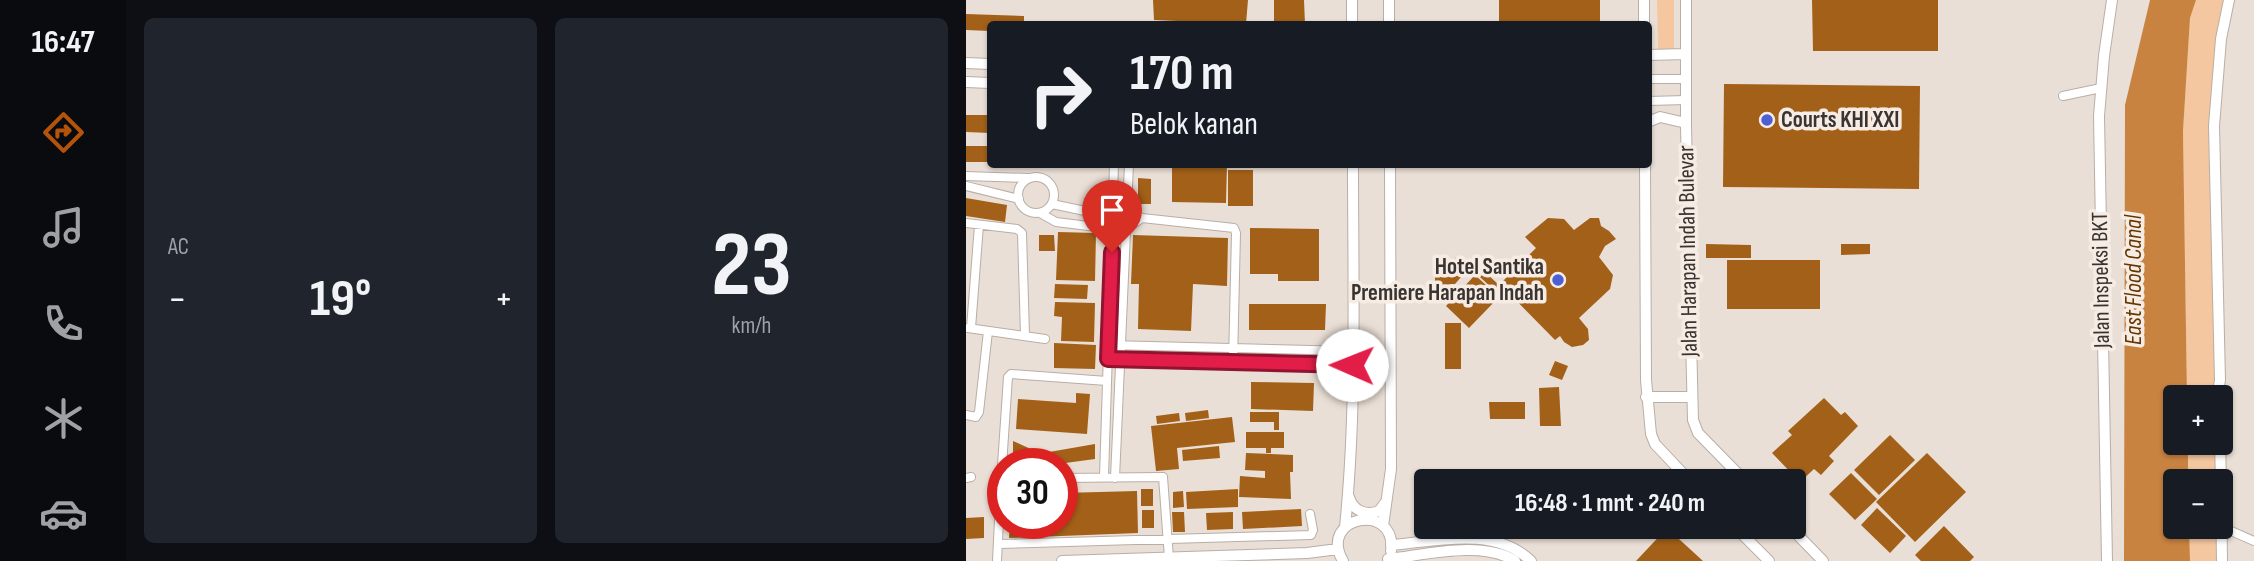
<!DOCTYPE html>
<html lang="id">
<meta charset="utf-8">
<style>
:root{--surface:#171b24;--page:#20242c;--text:#f1f3f6;--muted:#9ea1a6;--accent:#b45309}
body{margin:0;font-family:"Sofia Sans Condensed",sans-serif;background:var(--page);color:var(--text);height:100vh;display:flex;flex-direction:column;font-size:26px;white-space:nowrap}
*{box-sizing:border-box;margin:0}
p{font-size:23px;color:var(--muted)}
.icon{flex:none;width:38px;height:38px;fill:none;stroke:currentColor;stroke-width:2;stroke-linecap:round;stroke-linejoin:round}
.map{position:relative;flex:1;overflow:hidden}
.panel{display:flex;flex-direction:column;gap:18px;padding:18px;background:#0d0f14;width:840px}
.panel>*{flex:none}
.top-card{position:absolute;left:21px;top:21px;width:665px;height:147px;border-radius:7px;box-shadow:0 2px 5px #0004;background:#171b24;color:var(--text);overflow:hidden}
.buttons{position:absolute;left:1197px;top:385px;display:grid;gap:14px}
.buttons a{display:grid;place-items:center;width:70px;height:70px;border-radius:7px;background:var(--surface);box-shadow:0 2px 5px #0004;font-size:35px}
.speed{position:absolute;left:21px;top:448px;display:flex;gap:14px;font-size:35px;font-weight:700;text-align:center}
.speed>*{display:grid;place-content:center;width:91px;height:91px;border-radius:50%;background:var(--surface);box-shadow:0 2px 5px #0004;line-height:1}
.speed .limit{border:10px solid #d22;background:#fff;color:#111}
.pin{position:absolute;display:grid;place-items:center;width:60px;height:60px;color:#fff;margin:-72px -30px;border-radius:50% 50% 50% 0;rotate:-45deg;box-shadow:0 0 7px #0007}
.pin .icon{rotate:45deg}
.me{position:absolute;width:77px;margin:-38px;rotate:271deg;stroke-linejoin:round;filter:drop-shadow(0 0 5px #0008)}
.turn{display:flex;align-items:center;gap:24px;height:147px;padding:0 28px;font-size:32px}
.turn .icon{width:91px;height:91px;stroke-width:2.5}
.turn b{display:block;font-size:49px;line-height:60px}
.big{font-size:52px;font-weight:700;line-height:1.1}
.panel .widget{flex:1;display:flex;flex-direction:column;justify-content:center;gap:10px;min-width:0;padding:0 24px;border-radius:10px;background:var(--page)}
.panel .dial{align-items:center;gap:0}
.dial b{font-size:91px;line-height:1}
.heat{display:flex;justify-content:space-between;align-items:center;font-size:38px;direction:ltr}
.panel .tiles{flex:1;display:grid;gap:18px;grid-template-columns:repeat(2,1fr)}
.trip{position:absolute;left:448px;top:469px;width:392px;height:70px;border-radius:7px;background:var(--surface);box-shadow:0 2px 5px #0004;font-weight:700;line-height:70px;text-align:center}
main{display:flex;flex:1;min-height:0}
.menu{display:flex;flex-direction:column;width:126px;justify-content:space-around;align-items:center;background:#090b0e;color:var(--muted)}
.menu .icon{width:49px;height:49px}
.menu .current{color:var(--accent)}
.menu b{font-size:32px;color:var(--text)}
.map>svg:first-child{display:block}
.green{fill:#f4c7a0}
.water{fill:#c88341}
.building{fill:#a36018}
.lines{fill:none;stroke-linecap:round;stroke-linejoin:round}
.minor-casing{stroke:#b8aea5;stroke-width:10}
.tertiary-casing{stroke:#b8aea5;stroke-width:12}
.minor{stroke:#fff;stroke-width:8}
.tertiary{stroke:#fff;stroke-width:10}
.route-casing{stroke:#92132f;stroke-width:18}
.route{stroke:#e11d48;stroke-width:12}
.poi-dot{fill:#4d5fd4;stroke:#f7ece3;stroke-width:2.5}
.labels{text-anchor:middle;dominant-baseline:central;stroke-width:7;stroke-linejoin:round;paint-order:stroke}
.poi-label{font-size:23px;font-weight:bold;fill:#393431;stroke:#f7ece3;text-anchor:start}
.street-label{font-size:23px;fill:#393431;stroke:#f7ece3}
.water-label{font-size:24px;font-style:italic;fill:#633500;stroke:#f7ece3}
</style>
<main>
<nav class="menu">
<b>16:47</b>
<svg class="icon current" aria-label="directions" viewBox="0 0 24 24"><path d="M12 3l9 9-9 9-9-9zM9 14v-3h6M13 9l2 2-2 2"/></svg>
<svg class="icon" aria-label="music" viewBox="0 0 24 24"><path d="M9 18V5l10-2v13"/><circle cx="6" cy="18" r="3"/><circle cx="16" cy="16" r="3"/></svg>
<svg class="icon" aria-label="phone" viewBox="0 0 24 24"><path d="M5 4h4l2 5-3 2q2 4 5 5l2-3 5 2v4C11 20 4 13 5 4z"/></svg>
<svg class="icon" aria-label="climate" viewBox="0 0 24 24"><path d="M12 3v18M4 7l16 10M4 17L20 7"/></svg>
<svg class="icon" aria-label="car" viewBox="0 0 24 24"><path d="M5 17H2v-5l4-1 3-4h7l3 4 3 1v5h-3M9 17h6M6 11h13"/><circle cx="7" cy="17" r="2"/><circle cx="17" cy="17" r="2"/></svg>
</nav>
<section class="panel">
<div class="tiles">
<div class="widget"><p>AC</p>
<div class="heat"><a>−</a><b class="big">19°</b><a>+</a></div>
</div>
<div class="widget dial"><b>23</b><p>km/h</p></div>
</div>
</section>
<div class="map">
<svg width="1288" height="561" viewBox="0 0 1288 561">
<rect width="100%" height="100%" fill="#eadfd6"/>
<!-- green -->
<path class="green" d="M 691,0 L 708,0 L 708,49 L 701,51 L 692,49 Z
M 1230,0 L 1263,0 L 1250,90 L 1251,397 L 1221,397 L 1217,131 L 1224,18 Z
M 1222,443 L 1254,443 L 1255,481 L 1222,481 Z
M 1223,527 L 1255,527 L 1256,561 L 1224,561 Z"/>
<!-- water -->
<path class="water" d="M 1184,0 L 1230,0 L 1224,18 L 1217,131 L 1221,397 L 1209,397 L 1209,443 L 1222,443 L 1222,481 L 1209,481 L 1209,527 L 1223,527 L 1224,561 L 1158,561 L 1159,105 Z"/>
<!-- building -->
<path class="building" d="M 187,0 L 282,0 L 280,24 L 188,20 Z
M 308,0 L 338,0 L 339,24 L 308,24 Z
M 533,0 L 634,0 L 634,24 L 533,24 Z
M 846,0 L 972,0 L 972,51 L 847,51 Z
M 0,14 L 58,16 L 58,24 L 24,24 L 24,31 L 0,30 Z
M 758,84 L 954,86 L 953,189 L 757,187 Z
M 0,115 L 24,115 L 24,133 L 0,132 Z
M 0,146 L 24,146 L 24,162 L 0,162 Z
M 206,164 L 261,164 L 260,203 L 206,202 Z
M 262,170 L 287,170 L 287,206 L 262,206 Z
M 172,178 L 185,179 L 185,204 L 172,204 Z
M 0,198 L 41,205 L 39,222 L 0,216 Z
M 582,218 L 598,219 L 608,230 L 624,218 L 633,218 L 635,226 L 643,231 L 650,239 L 639,246 L 633,257 L 647,275 L 644,289 L 613,318 L 622,329 L 623,340 L 617,345 L 606,347 L 598,342 L 594,336 L 589,340 L 534,284 L 570,248 L 559,237 Z
M 284,228 L 353,229 L 353,281 L 312,281 L 312,274 L 284,274 Z
M 92,232 L 130,233 L 129,281 L 90,280 Z
M 73,235 L 88,235 L 89,251 L 73,251 Z
M 167,235 L 262,238 L 261,286 L 227,284 L 225,331 L 172,329 L 173,284 L 165,284 Z
M 740,244 L 785,245 L 785,258 L 740,258 Z
M 875,244 L 904,244 L 904,254 L 875,255 Z
M 491,257 L 503,268 L 489,284 L 469,285 L 469,269 L 481,269 Z
M 761,260 L 854,260 L 854,309 L 761,309 Z
M 519,272 L 534,286 L 529,291 L 514,277 Z
M 509,275 L 533,297 L 503,328 L 480,306 Z
M 89,284 L 122,285 L 121,299 L 88,298 Z
M 89,302 L 129,303 L 128,342 L 95,341 L 96,317 L 88,316 Z
M 283,304 L 360,304 L 359,330 L 283,330 Z
M 479,323 L 495,323 L 495,369 L 479,369 Z
M 88,343 L 130,345 L 129,369 L 88,368 Z
M 589,361 L 602,366 L 596,380 L 583,375 Z
M 285,382 L 348,383 L 347,411 L 285,409 Z
M 593,387 L 595,426 L 574,426 L 573,388 Z
M 110,393 L 124,394 L 121,434 L 50,429 L 52,399 L 110,403 Z
M 858,398 L 875,415 L 879,412 L 892,426 L 863,456 L 868,461 L 855,475 L 848,469 L 834,482 L 806,453 L 826,435 L 822,431 Z
M 523,402 L 559,402 L 559,419 L 524,419 Z
M 242,410 L 243,418 L 220,421 L 219,413 Z
M 284,412 L 313,412 L 313,430 L 308,430 L 308,422 L 284,422 Z
M 213,413 L 214,421 L 191,424 L 190,416 Z
M 266,417 L 269,442 L 211,448 L 213,469 L 190,471 L 185,426 Z
M 280,432 L 318,432 L 318,448 L 305,448 L 305,453 L 300,453 L 300,448 L 280,448 Z
M 924,435 L 949,460 L 913,495 L 888,470 Z
M 47,441 L 69,451 L 83,452 L 129,444 L 129,459 L 92,464 L 68,464 L 47,456 Z
M 253,446 L 254,458 L 217,461 L 216,450 Z
M 280,453 L 327,455 L 327,472 L 324,472 L 325,499 L 273,497 L 274,476 L 299,478 L 299,471 L 279,470 Z
M 961,453 L 1000,492 L 949,542 L 910,502 Z
M 885,473 L 911,499 L 889,520 L 863,494 Z
M 175,489 L 187,489 L 187,506 L 175,506 Z
M 272,489 L 272,507 L 221,509 L 220,492 Z
M 171,491 L 172,533 L 43,538 L 44,523 L 96,523 L 96,493 Z
M 217,491 L 218,507 L 207,508 L 207,492 Z
M 911,508 L 940,536 L 924,553 L 895,525 Z
M 335,509 L 336,526 L 277,529 L 276,512 Z
M 176,510 L 188,510 L 188,528 L 176,528 Z
M 206,512 L 218,512 L 219,532 L 207,532 Z
M 267,512 L 267,529 L 241,530 L 240,513 Z
M 18,517 L 18,538 L 0,539 L 0,518 Z
M 978,526 L 1008,557 L 1004,561 L 955,561 L 949,555 Z
M 701,528 L 737,561 L 670,561 Z"/>
<g class="lines">
<defs>
<path id="minor" d="M 682,79 L 720,79
M 1097,96 L 1135,88
M 682,101 L 720,100
M 0,176 L 63,178
M52 195a18 18 0 1 1 36 0a18 18 0 1 1-36 0Z
M 0,186 L 53,199
M 86,204 L 119,211 L 161,211 L 176,218 L 268,228 L 270,233 L 267,362
M 74,213 L 90,222 L 147,229 L 160,229 L 176,218
M 0,223 L 51,229 L 56,233 L 59,335
M 2,328 L 79,339
M 5,328 L 13,225
M 142,345 L 386,351
M 142,359 L 386,365
M 0,415 L 10,417 L 13,412 L 22,331
M 138,477 L 148,164
M 0,478 L 5,477
M 96,478 L 197,477 L 203,558
M 149,478 L 163,164
M 35,480 L 42,377 L 45,374 L 141,381
M 1256,527 L 1288,541
M 32,544 L 345,535 L 347,530 L 344,514
M 31,561 L 35,480 L 37,480"/>
<path id="tertiary" d="M 386,0 L 386,24
M 720,0 L 720,127 L 727,420 L 732,433 L 779,481
M 423,24 L 423,0
M 678,24 L 678,0
M 682,55 L 720,54
M 0,63 L 24,64
M 0,82 L 24,83
M 682,122 L 694,117 L 720,123
M 679,164 L 680,380 L 685,434 L 689,444 L 724,481
M 680,397 L 725,397
M 1251,397 L 1254,380 L 1248,126 L 1255,39 L 1263,0
M 1254,443 L 1255,481
M 1255,490 L 1256,561
M 383,497 C 387,511 400,516 413,511 L 419,503
M 417,526 L 425,469 L 424,164
M 379,527 C 391,409 387,283 387,164
M 769,527 L 803,561
M 824,527 L 857,561
M 425,545 C 471,541 529,526 565,561
M 422,559 C 459,555 516,540 549,561
M 96,561 L 341,553 L 372,549
M 377,561 C 351,516 431,501 425,551
M 1141,561 L 1133,116 L 1138,56 L 1146,0"/>
</defs>
<!-- minor casing -->
<use href="#minor" class="minor-casing"/>
<!-- tertiary casing -->
<use href="#tertiary" class="tertiary-casing"/>
<!-- minor -->
<use href="#minor" class="minor"/>
<!-- tertiary -->
<use href="#tertiary" class="tertiary"/>
</g>
<g class="lines">
<defs>
<path id="route" d="M 146,252 L 142,359 L 386,365"/>
</defs>
<!-- route casing -->
<use href="#route" class="route-casing"/>
<!-- route -->
<use href="#route" class="route"/>
</g>
<!-- markers -->
<g class="poi-dot">
<circle cx="801" cy="120" r="7"/>
<circle cx="592" cy="280" r="7"/>
</g>
<g class="labels">
<!-- poi labels -->
<g class="poi-label">
<text x="815" y="120">Courts KHI XXI</text>
<text x="578" y="267" text-anchor="end">Hotel Santika<tspan x="578" dy="26">Premiere Harapan Indah</tspan></text>
</g>
<!-- street labels -->
<g class="street-label">
<text transform="translate(722 251) rotate(-91)">Jalan Harapan Indah Bulevar</text>
<text transform="translate(1135 280) rotate(-91)">Jalan Inspeksi BKT</text>
</g>
<!-- water labels -->
<g class="water-label">
<text transform="translate(1167 280) rotate(-90)">East Flood Canal</text>
</g>
</g>
</svg>
<div class="buttons">
<a>+</a>
<a>−</a>
</div>
<div class="speed"><div class="limit">30</div></div>
<div class="pin" style="left:146px;top:252px;background:#d93025"><svg class="icon" aria-label="arrive" viewBox="0 0 24 24"><path d="M6 21V4h12l-3 4 3 4H6"/></svg></div>
<svg class="me" style="left:386px;top:365px" viewBox="-20 -20 40 40"><circle r="19" fill="#fff"/><path d="M0-13L10 11 0 6-10 11z" fill="#e11d48"/></svg>
<div class="trip">16:48 · 1 mnt · 240 m</div>
<div class="top-card">
<div class="turn"><svg class="icon" aria-label="right" viewBox="0 0 24 24"><path d="M7 20v-9h11M14 6l5 5-5 5"/></svg><div><b>170 m</b>Belok kanan</div></div>
</div>
</div>
</main>
